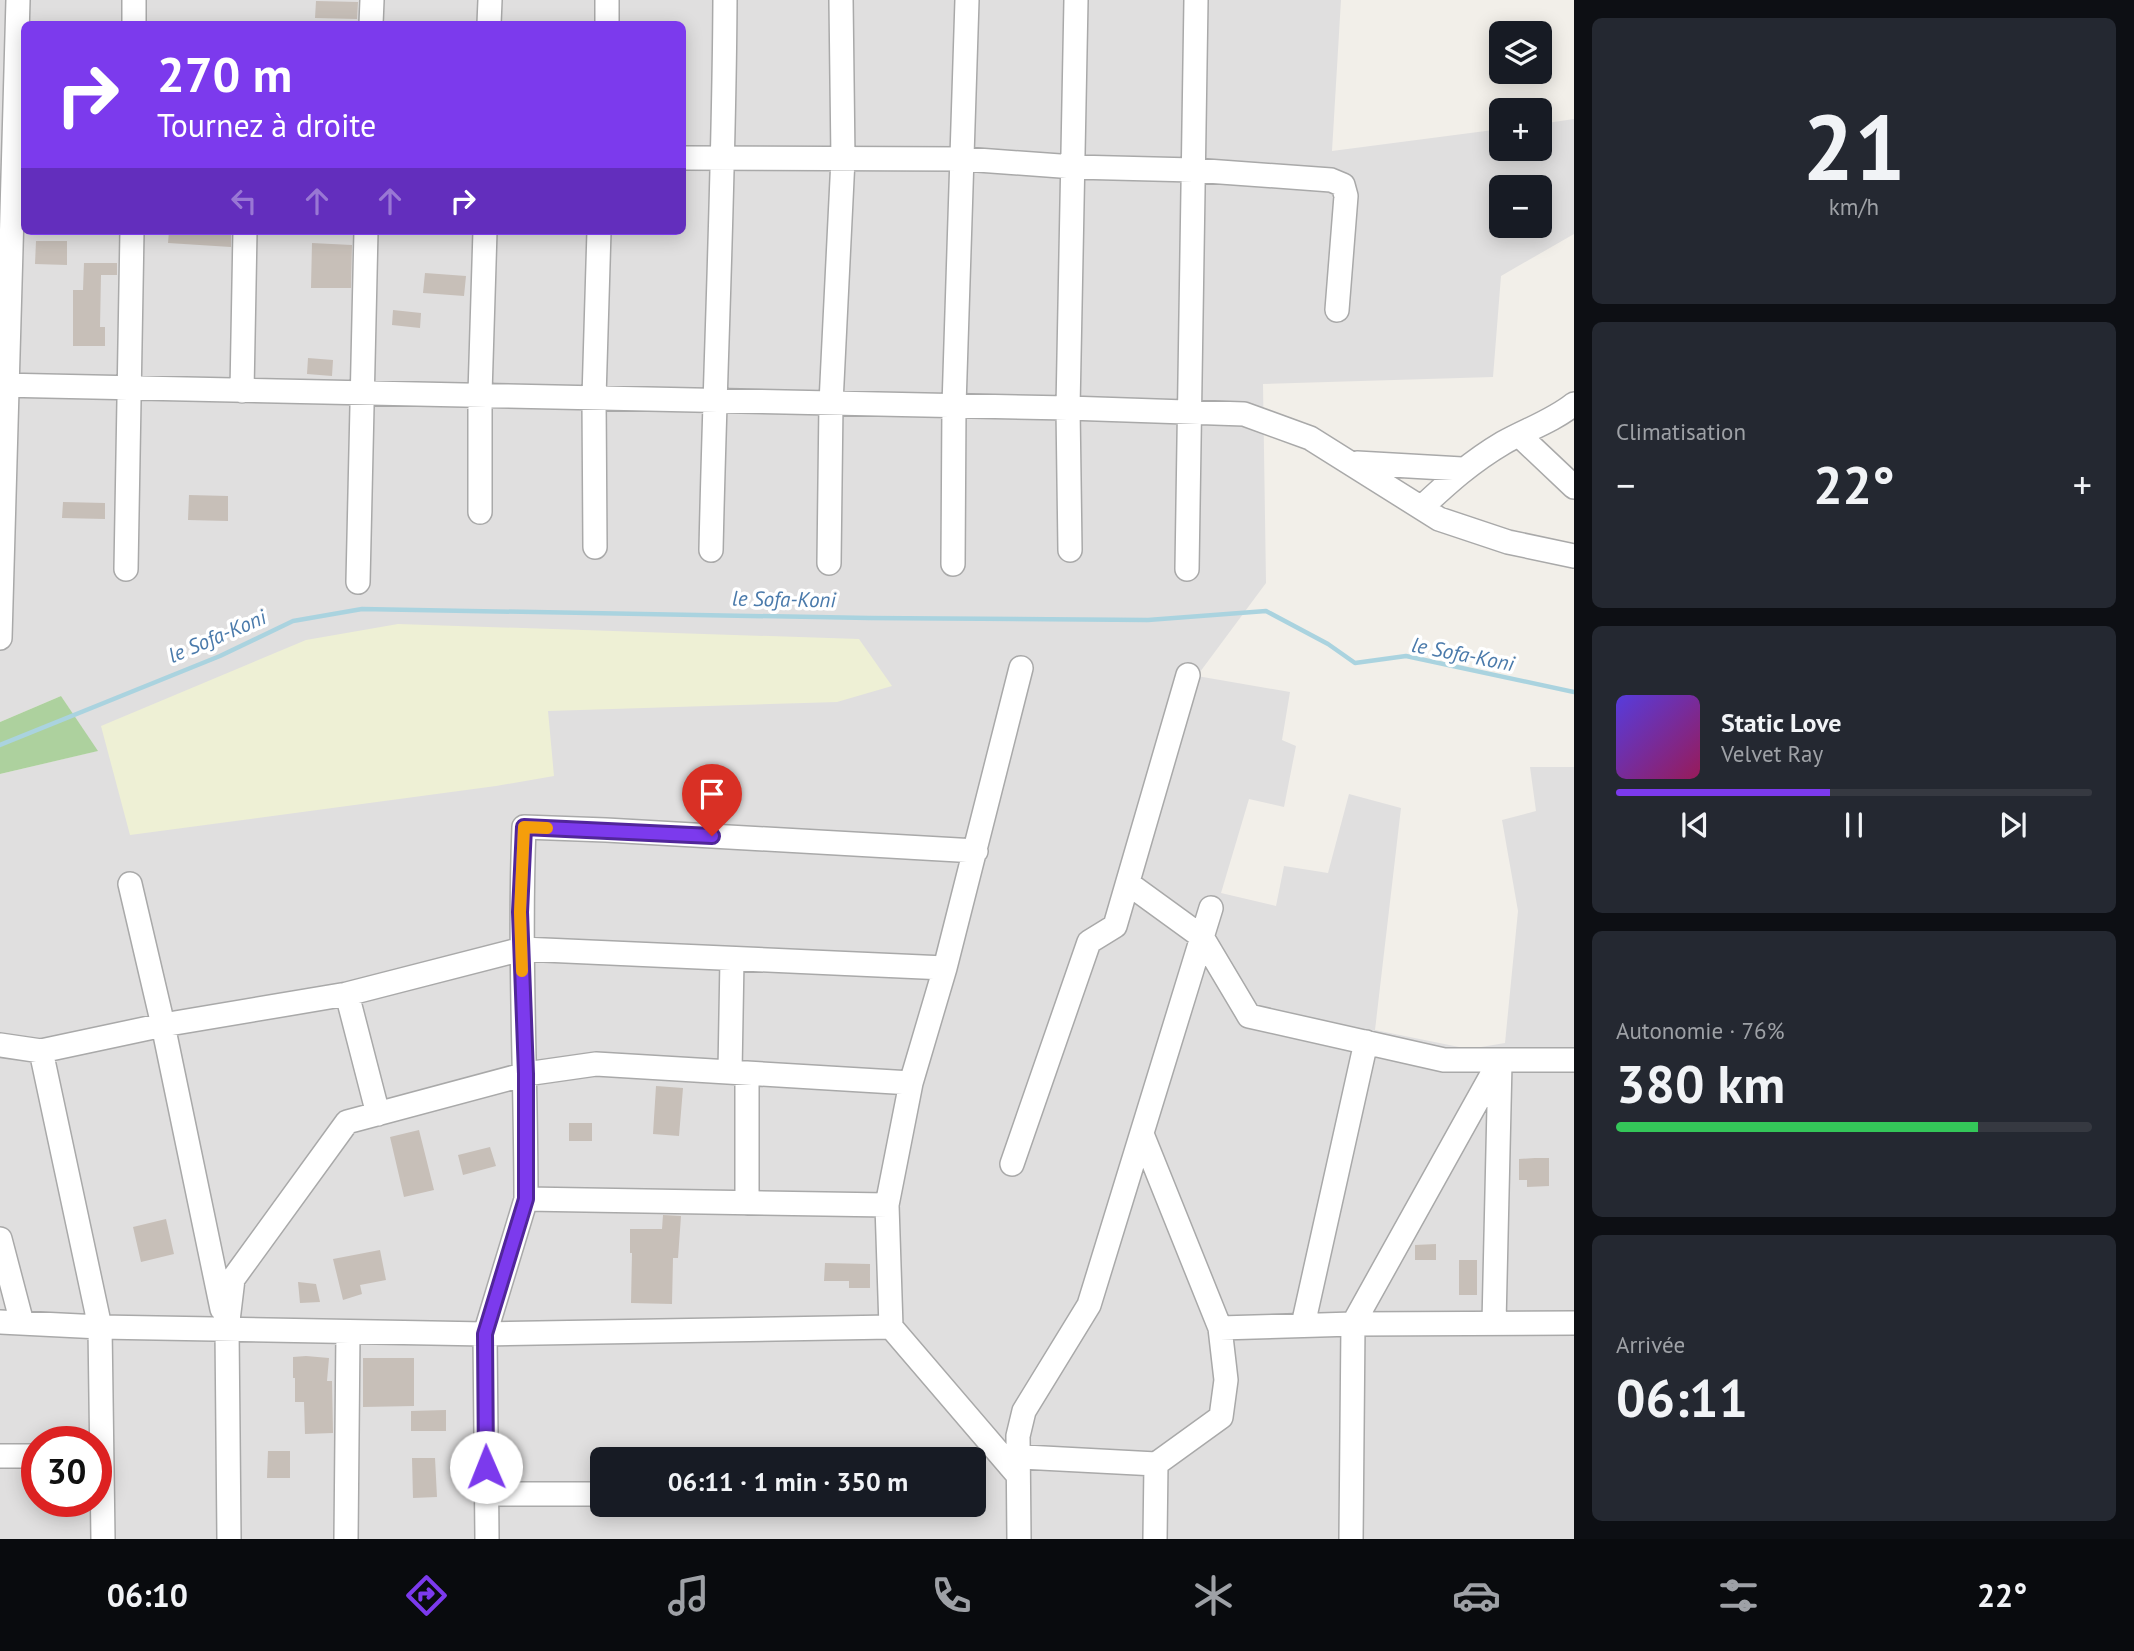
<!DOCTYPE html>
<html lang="fr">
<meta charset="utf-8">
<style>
:root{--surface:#171b24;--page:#242831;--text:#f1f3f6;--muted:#9ea1a6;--line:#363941;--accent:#7c3aed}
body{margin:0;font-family:"PT Sans",sans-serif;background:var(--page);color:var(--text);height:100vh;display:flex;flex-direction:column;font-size:26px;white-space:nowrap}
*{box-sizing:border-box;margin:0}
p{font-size:23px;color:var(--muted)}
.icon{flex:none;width:38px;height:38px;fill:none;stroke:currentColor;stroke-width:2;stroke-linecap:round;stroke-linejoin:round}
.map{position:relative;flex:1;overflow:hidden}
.drawer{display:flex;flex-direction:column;gap:18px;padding:18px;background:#0d0f14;width:560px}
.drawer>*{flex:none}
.hud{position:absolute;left:21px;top:21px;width:665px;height:214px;border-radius:10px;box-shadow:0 4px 18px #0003;background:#7c3aed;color:#fff;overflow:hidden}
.buttons{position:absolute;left:1489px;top:21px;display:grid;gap:14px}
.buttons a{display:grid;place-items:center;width:63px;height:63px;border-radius:10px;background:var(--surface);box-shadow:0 4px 18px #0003;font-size:35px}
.speed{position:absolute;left:21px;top:1426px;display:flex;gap:14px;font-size:35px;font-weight:700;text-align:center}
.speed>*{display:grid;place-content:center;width:91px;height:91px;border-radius:50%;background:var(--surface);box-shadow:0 4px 18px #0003;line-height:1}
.speed .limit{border:10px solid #d22;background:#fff;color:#111}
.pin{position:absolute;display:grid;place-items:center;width:60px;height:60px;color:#fff;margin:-72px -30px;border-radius:50% 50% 50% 0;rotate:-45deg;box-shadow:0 0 7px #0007}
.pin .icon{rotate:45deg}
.me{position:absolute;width:77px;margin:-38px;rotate:359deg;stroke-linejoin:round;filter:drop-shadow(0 0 5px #0008)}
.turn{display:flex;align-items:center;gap:24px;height:147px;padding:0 21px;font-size:32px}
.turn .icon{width:91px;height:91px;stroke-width:2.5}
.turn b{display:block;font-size:49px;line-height:60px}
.lanes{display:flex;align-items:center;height:66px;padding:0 21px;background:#0003;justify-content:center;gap:35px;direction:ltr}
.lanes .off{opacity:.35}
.big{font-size:52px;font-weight:600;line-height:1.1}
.drawer .card{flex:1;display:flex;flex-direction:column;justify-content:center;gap:10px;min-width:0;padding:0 24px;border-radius:10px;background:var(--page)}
.drawer .dial{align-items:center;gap:0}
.dial b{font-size:91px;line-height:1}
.song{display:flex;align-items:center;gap:21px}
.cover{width:84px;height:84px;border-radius:10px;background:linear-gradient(135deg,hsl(250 70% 55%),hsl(330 70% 35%))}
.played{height:7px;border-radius:4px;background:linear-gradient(90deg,var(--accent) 45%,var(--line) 45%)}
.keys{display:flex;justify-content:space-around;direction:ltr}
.heat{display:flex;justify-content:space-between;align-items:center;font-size:38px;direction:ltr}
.charge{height:10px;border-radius:5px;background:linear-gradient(90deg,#34c759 76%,var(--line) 0)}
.trip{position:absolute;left:590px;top:1447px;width:396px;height:70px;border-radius:10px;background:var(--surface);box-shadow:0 4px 18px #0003;font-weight:600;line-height:70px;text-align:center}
.tabs{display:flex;height:112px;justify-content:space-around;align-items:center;background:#090b0e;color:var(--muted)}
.tabs .icon{width:49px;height:49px}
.tabs .selected{color:var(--accent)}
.tabs b{font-size:32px;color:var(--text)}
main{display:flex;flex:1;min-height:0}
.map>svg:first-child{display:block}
.residential{fill:#e0dfdf;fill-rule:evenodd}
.farmland{fill:#eef0d5}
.forest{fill:#add19e}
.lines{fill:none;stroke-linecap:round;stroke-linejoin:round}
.stream{stroke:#aad3df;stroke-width:4.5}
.building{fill:#c7bfb8}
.minor-casing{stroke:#a9a9a9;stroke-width:26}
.minor{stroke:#fff;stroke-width:23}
.route-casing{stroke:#51269a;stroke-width:18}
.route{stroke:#7c3aed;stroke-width:12}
.slow{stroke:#f59e0b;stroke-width:12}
.labels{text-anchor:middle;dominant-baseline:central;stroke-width:7;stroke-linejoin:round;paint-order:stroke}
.water-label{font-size:21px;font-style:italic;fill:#4a7aab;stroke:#fff}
</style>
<main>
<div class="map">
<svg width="1574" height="1539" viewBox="0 0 1574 1539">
<rect width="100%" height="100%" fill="#f2efe9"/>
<!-- residential -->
<path class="residential" d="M 0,0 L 1341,0 L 1332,151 L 1501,129 L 1502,149 L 1540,149 L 1540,124 L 1574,119 L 1574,234 L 1501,276 L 1493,377 L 1263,384 L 1266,583 L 1197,676 L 1290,692 L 1282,740 L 1296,746 L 1284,807 L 1249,799 L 1221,893 L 1276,906 L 1284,866 L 1328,873 L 1349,794 L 1401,808 L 1375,1030 L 1469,1049 L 1505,1043 L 1518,911 L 1502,820 L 1536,811 L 1530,767 L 1574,767 L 1574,1539 L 0,1539 L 0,774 L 97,751 L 61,696 L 0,722 ZM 24,24 L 682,24 L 682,231 L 24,231 ZM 1502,187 L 1540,187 L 1540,226 L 1502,226 ZM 37,1442 L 96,1442 L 96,1502 L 37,1502 ZM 602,1460 L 973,1460 L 973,1505 L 602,1505 Z"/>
<!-- farmland -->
<path class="farmland" d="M 398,624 L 859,639 L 892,686 L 837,702 L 548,711 L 554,776 L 496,786 L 130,835 L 101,726 L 306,640 Z"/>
<!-- forest -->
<path class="forest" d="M 61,696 L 98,751 L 0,774 L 0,722 Z"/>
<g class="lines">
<!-- stream -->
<path class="stream" d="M 0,745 L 220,656 L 293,621 L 362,609 L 869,618 L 1148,620 L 1266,611 L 1328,644 L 1355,663 L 1406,656 L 1574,692"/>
</g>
<!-- building -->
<path class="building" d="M 316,1 L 358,2 L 357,19 L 315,18 Z
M 169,231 L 231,231 L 231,247 L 168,243 Z
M 36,241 L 67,241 L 67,265 L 35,264 Z
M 312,243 L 352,245 L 351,288 L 311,288 Z
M 84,263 L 117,263 L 117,275 L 101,275 L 100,327 L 105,327 L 105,346 L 73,346 L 73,290 L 83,290 Z
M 425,273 L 466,276 L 464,296 L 423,293 Z
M 393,310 L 421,313 L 420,328 L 392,325 Z
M 308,358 L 333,360 L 332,376 L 307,374 Z
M 189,495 L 228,496 L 228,521 L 188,520 Z
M 63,502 L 105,503 L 105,519 L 62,518 Z
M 656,1086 L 683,1088 L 679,1136 L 653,1134 Z
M 569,1123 L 592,1123 L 592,1141 L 569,1141 Z
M 419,1130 L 434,1190 L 404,1197 L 390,1137 Z
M 490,1147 L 496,1166 L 463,1175 L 458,1155 Z
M 1535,1158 L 1549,1158 L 1549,1186 L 1527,1187 L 1527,1180 L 1519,1180 L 1519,1159 Z
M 663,1215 L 681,1216 L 678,1258 L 673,1258 L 672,1304 L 631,1303 L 632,1253 L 630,1253 L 630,1229 L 662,1229 Z
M 166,1219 L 174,1254 L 141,1262 L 133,1227 Z
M 1436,1244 L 1436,1260 L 1415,1260 L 1415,1245 Z
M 380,1250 L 386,1280 L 360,1285 L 362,1294 L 343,1300 L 333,1259 Z
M 1459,1260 L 1477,1260 L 1477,1295 L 1459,1295 Z
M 825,1263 L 870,1264 L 870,1288 L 849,1288 L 849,1281 L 824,1281 Z
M 298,1282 L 316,1284 L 320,1302 L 300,1303 Z
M 306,1356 L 329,1358 L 327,1381 L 332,1381 L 333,1433 L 305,1434 L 304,1402 L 295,1402 L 295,1378 L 293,1378 L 293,1357 Z
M 363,1358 L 414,1358 L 414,1406 L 363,1407 Z
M 446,1410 L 446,1431 L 411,1431 L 411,1411 Z
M 268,1451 L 290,1451 L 290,1478 L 267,1478 Z
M 412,1458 L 435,1458 L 437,1497 L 413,1498 Z"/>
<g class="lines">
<defs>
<path id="minor" d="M 134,24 L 134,0
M 371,24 L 372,0
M 489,24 L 490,0
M 607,24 L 607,0
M 682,158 L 964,159 L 1074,167 L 1193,170 L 1331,180 L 1343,185 L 1346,196 L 1337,310
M 0,385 L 1068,408 L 1244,414 L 1310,438 L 1439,519 L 1508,542 L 1574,556
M 242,391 L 245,231
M 1519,435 L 1574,487
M 1357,463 L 1462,469
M 1422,507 C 1449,482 1471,462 1503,443 C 1526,430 1553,421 1574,404
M 480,512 L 480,394 L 485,231
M 595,547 L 594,398 L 599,231
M 711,550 C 715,366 724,183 725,0
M 1070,550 L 1068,408 L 1076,0
M 829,563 L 831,403 L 843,159 L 841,0
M 953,564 L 954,406 L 967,0
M 126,569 L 132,231
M 1187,569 L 1196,0
M 358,582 L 366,231
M 0,638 L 18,0
M 130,884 L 163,1025 L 222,1309
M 1129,884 L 1202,937 L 1249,1016 L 1444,1060 L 1574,1060
M 347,994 L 378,1114
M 0,1045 L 41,1051 L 163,1025 L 347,994 L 522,949 L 945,968
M 41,1051 L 100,1327 L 103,1539
M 730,1072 L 732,959
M 747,1073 L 747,1203
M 1012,1164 L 1089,942 L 1115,926 L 1188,675
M 887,1205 L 526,1199 C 526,1075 519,951 524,827 L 606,830 L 976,851
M 0,1239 L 22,1323
M 0,1322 L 100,1327 L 485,1334 L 891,1327
M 1494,1323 L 1500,1063
M 1303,1325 L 1366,1042
M 1220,1328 L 1353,1324 L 1574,1323
M 0,1456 L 37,1456
M 1004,1456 L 1156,1464 L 1221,1417 L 1226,1380 L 1220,1328 L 1142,1134
M 1017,1474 L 891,1327 L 887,1205 L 911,1083 L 945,968 L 1021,668
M 487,1494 L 602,1494
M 229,1539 L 227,1329 L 233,1279 L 347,1122 L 526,1074 L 596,1064 L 911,1083
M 346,1539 L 348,1332
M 487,1539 L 485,1334 L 526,1199
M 1019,1539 L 1018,1436 L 1024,1411 L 1089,1305 L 1211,908
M 1155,1539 L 1156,1464
M 1351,1539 L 1353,1324 L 1500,1060"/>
</defs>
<!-- minor casing -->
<use href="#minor" class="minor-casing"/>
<!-- minor -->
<use href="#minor" class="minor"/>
</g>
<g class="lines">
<defs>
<path id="route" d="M 486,1467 L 485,1334 L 526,1199 L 526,1074 L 520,912 L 524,827 L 712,836"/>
</defs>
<!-- route casing -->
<use href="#route" class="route-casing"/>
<!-- route -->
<use href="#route" class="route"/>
<!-- slow -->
<path class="slow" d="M 522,971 L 520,912 L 524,827 L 547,828"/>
</g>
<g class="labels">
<!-- water labels -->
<g class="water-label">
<text transform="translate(784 599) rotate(1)">le Sofa-Koni</text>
<text transform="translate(217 636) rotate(-23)">le Sofa-Koni</text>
<text transform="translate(1463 654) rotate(11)">le Sofa-Koni</text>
</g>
</g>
</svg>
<div class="buttons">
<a><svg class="icon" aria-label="layers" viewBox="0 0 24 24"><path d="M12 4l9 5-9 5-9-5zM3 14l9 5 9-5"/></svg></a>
<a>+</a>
<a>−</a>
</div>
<div class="speed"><div class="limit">30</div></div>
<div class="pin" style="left:712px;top:836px;background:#d93025"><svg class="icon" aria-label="arrive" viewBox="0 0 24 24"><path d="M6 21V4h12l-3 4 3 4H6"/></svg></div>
<svg class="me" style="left:486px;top:1467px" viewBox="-20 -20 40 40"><circle r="19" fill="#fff"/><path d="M0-13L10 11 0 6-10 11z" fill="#7c3aed"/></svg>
<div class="trip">06:11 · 1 min · 350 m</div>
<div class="hud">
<div class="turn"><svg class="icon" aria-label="right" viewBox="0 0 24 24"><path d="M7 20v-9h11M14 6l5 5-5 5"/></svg><div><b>270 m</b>Tournez à droite</div></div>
<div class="lanes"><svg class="icon off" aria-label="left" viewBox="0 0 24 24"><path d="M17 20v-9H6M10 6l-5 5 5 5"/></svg><svg class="icon off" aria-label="ahead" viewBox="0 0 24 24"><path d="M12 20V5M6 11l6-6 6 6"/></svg><svg class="icon off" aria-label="ahead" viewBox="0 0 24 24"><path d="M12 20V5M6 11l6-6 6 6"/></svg><svg class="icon" aria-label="right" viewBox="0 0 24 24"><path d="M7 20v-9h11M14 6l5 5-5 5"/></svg></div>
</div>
</div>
<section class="drawer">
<div class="card dial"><b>21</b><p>km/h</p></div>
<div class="card"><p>Climatisation</p>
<div class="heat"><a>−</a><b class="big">22°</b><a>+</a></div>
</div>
<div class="card">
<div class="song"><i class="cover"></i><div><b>Static Love</b><p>Velvet Ray</p></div></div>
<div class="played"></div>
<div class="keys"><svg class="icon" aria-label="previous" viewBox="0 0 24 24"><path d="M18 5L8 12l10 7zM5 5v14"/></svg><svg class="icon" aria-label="pause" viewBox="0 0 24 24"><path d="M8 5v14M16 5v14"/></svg><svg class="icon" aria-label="next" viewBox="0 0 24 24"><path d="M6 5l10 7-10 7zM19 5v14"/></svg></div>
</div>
<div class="card"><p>Autonomie · 76%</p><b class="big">380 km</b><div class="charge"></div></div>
<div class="card"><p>Arrivée</p><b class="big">06:11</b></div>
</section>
</main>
<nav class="tabs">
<b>06:10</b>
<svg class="icon selected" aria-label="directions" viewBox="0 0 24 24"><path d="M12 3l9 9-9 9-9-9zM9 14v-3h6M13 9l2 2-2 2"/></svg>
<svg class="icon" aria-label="music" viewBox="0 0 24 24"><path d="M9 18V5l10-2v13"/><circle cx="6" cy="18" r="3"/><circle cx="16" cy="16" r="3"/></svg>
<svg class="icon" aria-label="phone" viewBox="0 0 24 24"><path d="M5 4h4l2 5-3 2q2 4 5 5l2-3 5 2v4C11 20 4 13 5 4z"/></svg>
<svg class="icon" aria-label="climate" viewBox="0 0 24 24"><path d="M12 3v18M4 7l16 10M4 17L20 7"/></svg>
<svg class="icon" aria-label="car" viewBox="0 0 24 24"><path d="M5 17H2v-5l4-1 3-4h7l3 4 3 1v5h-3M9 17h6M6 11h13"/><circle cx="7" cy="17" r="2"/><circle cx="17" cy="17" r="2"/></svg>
<svg class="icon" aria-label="filters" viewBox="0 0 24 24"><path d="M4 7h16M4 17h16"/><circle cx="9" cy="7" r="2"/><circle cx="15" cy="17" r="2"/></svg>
<b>22°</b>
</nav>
